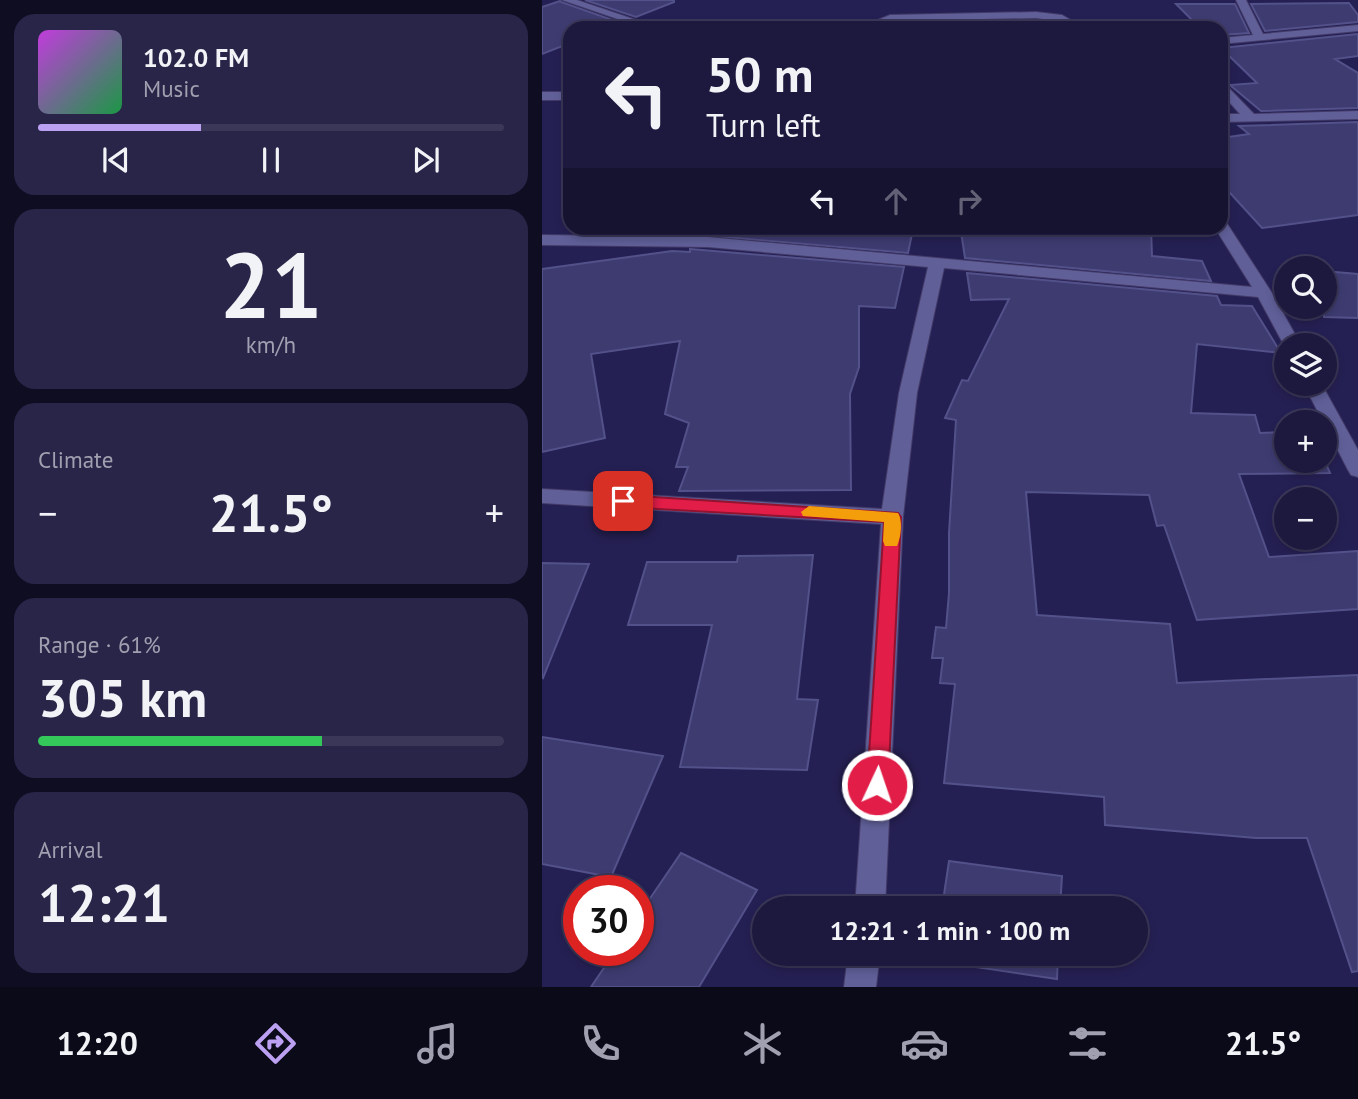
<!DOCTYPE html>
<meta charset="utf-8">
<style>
:root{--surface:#1c183e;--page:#292549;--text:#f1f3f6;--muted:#a0a0b0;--line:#3a3758;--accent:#bca0f2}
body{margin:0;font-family:"PT Sans",sans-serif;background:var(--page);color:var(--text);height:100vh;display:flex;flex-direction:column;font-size:26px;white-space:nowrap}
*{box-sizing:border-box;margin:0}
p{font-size:23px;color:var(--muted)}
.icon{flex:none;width:38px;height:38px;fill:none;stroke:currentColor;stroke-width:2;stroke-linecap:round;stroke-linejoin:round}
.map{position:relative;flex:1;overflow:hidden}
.side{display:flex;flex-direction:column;gap:14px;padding:14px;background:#0f0d22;width:542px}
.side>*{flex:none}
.banner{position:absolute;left:21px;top:21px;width:665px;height:214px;border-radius:21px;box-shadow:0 4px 10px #0003,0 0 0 2px var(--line);background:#1c183e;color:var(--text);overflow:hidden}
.controls{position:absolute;left:732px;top:256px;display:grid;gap:14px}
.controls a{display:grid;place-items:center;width:63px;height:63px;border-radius:50%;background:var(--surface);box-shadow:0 4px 10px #0003,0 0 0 2px var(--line);font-size:35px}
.speed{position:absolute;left:21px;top:875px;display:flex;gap:14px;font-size:35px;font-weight:700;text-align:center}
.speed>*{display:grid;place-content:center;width:91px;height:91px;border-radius:50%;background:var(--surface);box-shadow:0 4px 10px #0003,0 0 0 2px var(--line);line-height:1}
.speed .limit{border:10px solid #d22;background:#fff;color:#111}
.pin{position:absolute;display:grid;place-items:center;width:60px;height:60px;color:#fff;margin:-30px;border-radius:14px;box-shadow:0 4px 10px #0006}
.me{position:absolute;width:77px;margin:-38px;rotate:3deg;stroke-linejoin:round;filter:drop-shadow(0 0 5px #0008)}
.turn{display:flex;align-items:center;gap:24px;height:147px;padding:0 28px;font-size:32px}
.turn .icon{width:91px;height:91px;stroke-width:2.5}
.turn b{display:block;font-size:49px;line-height:60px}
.lanes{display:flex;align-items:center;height:66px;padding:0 28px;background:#0003;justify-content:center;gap:35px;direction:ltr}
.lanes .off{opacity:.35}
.big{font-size:52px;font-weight:700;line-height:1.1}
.side .tile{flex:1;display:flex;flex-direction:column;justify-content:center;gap:10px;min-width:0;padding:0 24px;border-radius:21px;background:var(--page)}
.side .dial{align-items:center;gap:0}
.dial b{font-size:91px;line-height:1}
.song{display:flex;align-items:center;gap:21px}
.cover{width:84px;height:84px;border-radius:10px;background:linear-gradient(135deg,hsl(290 70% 55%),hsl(140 70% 35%))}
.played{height:7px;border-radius:4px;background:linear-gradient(90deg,var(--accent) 35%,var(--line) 35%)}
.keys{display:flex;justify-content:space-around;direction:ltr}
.heat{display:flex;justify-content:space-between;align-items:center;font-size:38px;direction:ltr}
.charge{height:10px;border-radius:5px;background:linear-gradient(90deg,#34c759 61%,var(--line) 0)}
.trip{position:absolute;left:210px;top:896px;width:396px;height:70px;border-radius:35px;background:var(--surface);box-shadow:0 4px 10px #0003,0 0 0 2px var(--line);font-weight:700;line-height:70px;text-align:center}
.tab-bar{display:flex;height:112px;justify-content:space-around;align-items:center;background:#0b0a19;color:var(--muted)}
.tab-bar .icon{width:49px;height:49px}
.tab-bar .current{color:var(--accent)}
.tab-bar b{font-size:32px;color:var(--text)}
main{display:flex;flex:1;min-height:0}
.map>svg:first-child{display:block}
.building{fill:#3e3b71;stroke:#535189;stroke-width:2}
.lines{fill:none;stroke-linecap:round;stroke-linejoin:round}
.minor-casing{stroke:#423a67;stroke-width:2}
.minor{fill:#605f98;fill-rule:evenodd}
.route{fill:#e11d48;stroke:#92132f;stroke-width:2}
.slow{fill:#f59e0b}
</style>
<main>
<section class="side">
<div class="tile">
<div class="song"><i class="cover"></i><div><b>102.0 FM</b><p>Music</p></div></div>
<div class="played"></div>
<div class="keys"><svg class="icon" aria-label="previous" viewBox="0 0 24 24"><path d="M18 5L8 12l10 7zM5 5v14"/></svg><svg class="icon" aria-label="pause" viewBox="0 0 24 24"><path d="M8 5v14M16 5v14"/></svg><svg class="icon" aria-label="next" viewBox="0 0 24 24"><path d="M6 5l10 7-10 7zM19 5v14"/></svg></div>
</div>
<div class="tile dial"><b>21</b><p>km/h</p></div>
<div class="tile"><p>Climate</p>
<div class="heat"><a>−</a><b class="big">21.5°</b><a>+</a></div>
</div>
<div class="tile"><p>Range · 61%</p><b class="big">305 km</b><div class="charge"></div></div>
<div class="tile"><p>Arrival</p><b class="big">12:21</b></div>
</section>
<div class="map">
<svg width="816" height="987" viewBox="0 0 816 987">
<rect width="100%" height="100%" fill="#252053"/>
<!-- building -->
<path class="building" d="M 43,0 L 132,0 L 132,2 L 94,17 Z
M 18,1 L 19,2 L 79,23 L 66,28 L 28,28 L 28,43 L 0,54 L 0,7 Z
M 807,3 L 816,15 L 816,22 L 723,31 L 709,4 Z
M 634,4 L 693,4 L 707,33 L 679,35 L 679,28 L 658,28 Z
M 816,34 L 816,56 L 793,59 L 816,73 L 816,108 L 719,111 L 688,85 L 715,83 L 679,48 Z
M 816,122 L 816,215 L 720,228 L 679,183 L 679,138 L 707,134 L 697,126 Z
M 148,228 L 321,228 L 370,234 L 366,253 L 148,234 Z
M 558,228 L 609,228 L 610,256 L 660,261 L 669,281 L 423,258 L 419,232 L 561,235 Z
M 148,249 L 362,267 L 353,308 L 317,306 L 317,367 L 308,394 L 309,490 L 137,491 L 146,467 L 134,467 L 147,423 L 123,414 L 138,341 L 49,354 L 63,438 L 0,452 L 0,269 L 130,251 L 148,252 Z
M 782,271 L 816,274 L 816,318 L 782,317 Z
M 425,273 L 675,296 L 679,305 L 710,306 L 739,353 L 655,344 L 649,413 L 713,415 L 718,433 L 744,432 L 744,460 L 782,459 L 788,473 L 697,474 L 727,557 L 816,551 L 816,609 L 655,620 L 622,525 L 615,526 L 607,495 L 484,492 L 495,615 L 628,624 L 635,683 L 816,675 L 816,971 L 810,972 L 765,838 L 714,838 L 563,825 L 562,797 L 402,783 L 413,684 L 398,683 L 401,658 L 390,658 L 394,627 L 404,628 L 407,593 L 407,533 L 414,420 L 403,418 L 420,380 L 426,381 L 467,299 L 429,300 Z
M 271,555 L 255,699 L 276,700 L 265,770 L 138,767 L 170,625 L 86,625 L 105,562 L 195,562 L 196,556 Z
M 0,563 L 47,564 L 1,678 L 0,677 Z
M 0,737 L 121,756 L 69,877 L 0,864 Z
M 139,853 L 215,890 L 157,987 L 49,987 L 74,950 L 96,950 L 96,916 Z
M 407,861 L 520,876 L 518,908 L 400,908 Z
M 394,954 L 516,954 L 515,979 L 393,961 Z"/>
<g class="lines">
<defs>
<path id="minor" d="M 20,0 L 35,0 L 118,28 L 102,28 Z
M 694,0 L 704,0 L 721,34 L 816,25 L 816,31 L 679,44 L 679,38 L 711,35 Z
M 494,12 L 520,15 L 543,28 C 526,28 513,20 494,18 L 349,21 L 331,28 L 316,28 L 348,15 Z
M 679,82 L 683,84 L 712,114 L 816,111 L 816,119 L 679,122 L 679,114 L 698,114 L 679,93 Z
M 0,92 L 28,92 L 28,100 L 0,100 Z
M 679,221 L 684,222 L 730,293 L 759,345 L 744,345 L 744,349 L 716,297 L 402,268 L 375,393 L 361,517 L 343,908 L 313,908 L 339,524 L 0,503 L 0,489 L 340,509 L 357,393 L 386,267 L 166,247 L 0,245 L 0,235 L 166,237 L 710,287 L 673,228 L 679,228 Z
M 761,383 L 779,383 L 816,450 L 816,477 L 809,475 L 806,470 Z
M 306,954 L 338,954 L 334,987 L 302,987 Z"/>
</defs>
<!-- minor casing -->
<use href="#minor" class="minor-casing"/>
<!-- minor -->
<use href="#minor" class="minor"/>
</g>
<!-- route -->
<path class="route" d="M 81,495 L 356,513 L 359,517 L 346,785 L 343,791 L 335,794 L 328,791 L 325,785 L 342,522 L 81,507 L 73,501 Z"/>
<!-- slow -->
<path class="slow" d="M 267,506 L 356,513 C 361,520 359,538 355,546 L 343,546 L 341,541 L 342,522 L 261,516 L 259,512 Z"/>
</svg>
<div class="controls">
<a><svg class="icon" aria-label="search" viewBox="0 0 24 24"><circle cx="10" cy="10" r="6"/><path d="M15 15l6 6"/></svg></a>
<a><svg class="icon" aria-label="layers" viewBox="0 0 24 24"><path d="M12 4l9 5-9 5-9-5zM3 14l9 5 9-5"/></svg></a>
<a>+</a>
<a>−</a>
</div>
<div class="speed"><div class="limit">30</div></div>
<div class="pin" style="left:81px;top:501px;background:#d93025"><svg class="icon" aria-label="arrive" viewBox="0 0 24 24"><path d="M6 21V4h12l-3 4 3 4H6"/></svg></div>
<svg class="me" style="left:335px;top:785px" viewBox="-20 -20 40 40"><circle r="17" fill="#e11d48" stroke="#fff" stroke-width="3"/><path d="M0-11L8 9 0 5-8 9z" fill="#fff"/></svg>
<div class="trip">12:21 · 1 min · 100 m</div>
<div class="banner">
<div class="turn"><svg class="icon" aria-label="left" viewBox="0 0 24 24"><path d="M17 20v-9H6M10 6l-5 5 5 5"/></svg><div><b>50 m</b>Turn left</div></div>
<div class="lanes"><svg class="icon" aria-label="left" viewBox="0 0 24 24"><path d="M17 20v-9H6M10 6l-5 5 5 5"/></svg><svg class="icon off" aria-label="ahead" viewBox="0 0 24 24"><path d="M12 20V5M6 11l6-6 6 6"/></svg><svg class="icon off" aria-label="right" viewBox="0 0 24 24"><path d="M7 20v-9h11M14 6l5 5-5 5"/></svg></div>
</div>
</div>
</main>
<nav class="tab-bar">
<b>12:20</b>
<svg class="icon current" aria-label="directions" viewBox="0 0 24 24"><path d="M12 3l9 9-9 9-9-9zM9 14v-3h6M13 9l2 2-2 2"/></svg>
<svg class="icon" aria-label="music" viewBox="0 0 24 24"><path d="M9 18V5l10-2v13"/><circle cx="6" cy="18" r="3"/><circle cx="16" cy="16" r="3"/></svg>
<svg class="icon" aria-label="phone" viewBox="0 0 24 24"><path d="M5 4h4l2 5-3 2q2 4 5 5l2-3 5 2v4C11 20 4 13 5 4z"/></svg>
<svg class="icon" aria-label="climate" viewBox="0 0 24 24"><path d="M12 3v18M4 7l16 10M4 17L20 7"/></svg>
<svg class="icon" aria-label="car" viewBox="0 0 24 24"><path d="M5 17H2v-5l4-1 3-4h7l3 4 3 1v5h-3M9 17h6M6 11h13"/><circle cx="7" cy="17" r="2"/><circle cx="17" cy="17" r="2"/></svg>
<svg class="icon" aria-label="filters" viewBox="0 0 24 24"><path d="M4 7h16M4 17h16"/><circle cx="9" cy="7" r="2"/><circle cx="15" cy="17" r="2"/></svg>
<b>21.5°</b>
</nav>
